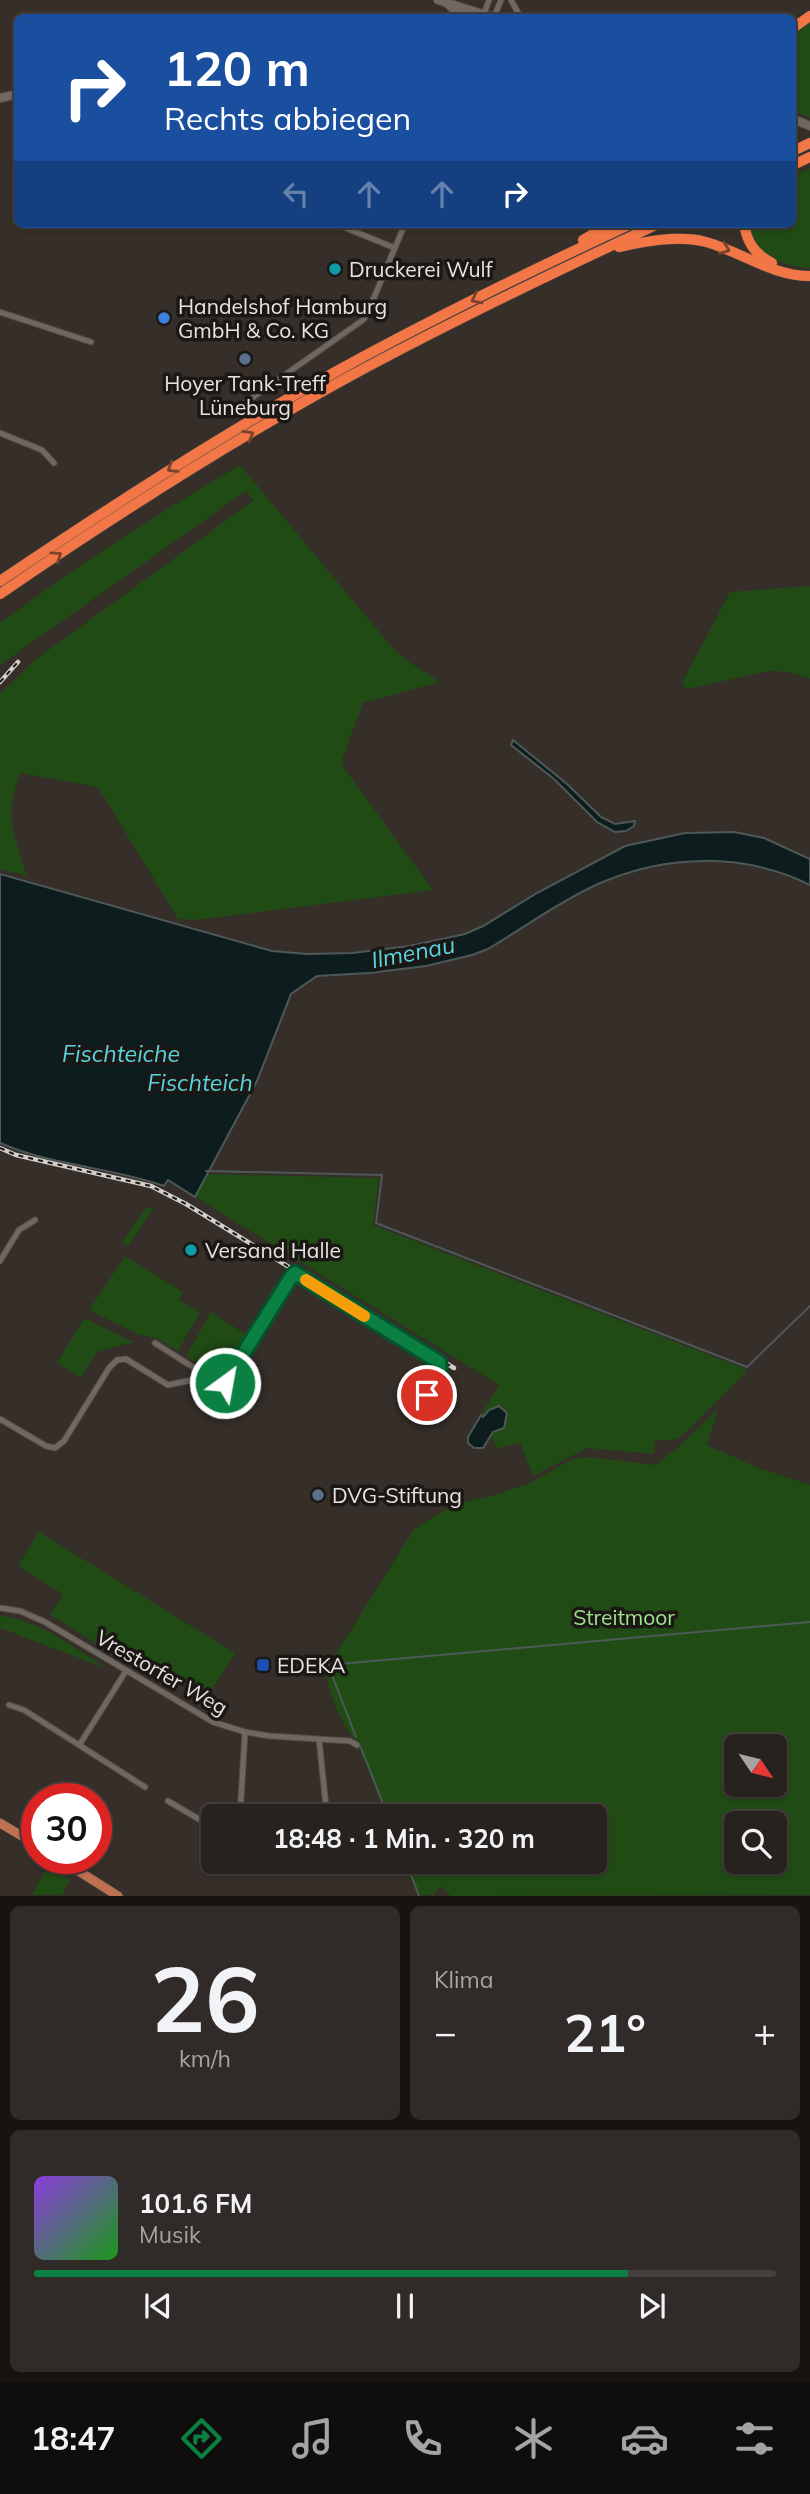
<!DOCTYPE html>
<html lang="de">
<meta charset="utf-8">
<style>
:root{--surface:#28221f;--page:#302a28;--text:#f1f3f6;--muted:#a5a4a4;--line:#443f3d;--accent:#0b8043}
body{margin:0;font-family:Mulish,sans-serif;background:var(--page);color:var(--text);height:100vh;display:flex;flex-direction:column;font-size:26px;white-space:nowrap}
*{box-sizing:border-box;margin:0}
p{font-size:23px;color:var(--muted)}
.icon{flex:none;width:38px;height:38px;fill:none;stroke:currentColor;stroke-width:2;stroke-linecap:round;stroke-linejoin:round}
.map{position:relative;height:1896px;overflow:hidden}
.details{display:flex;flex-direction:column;gap:10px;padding:10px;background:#161311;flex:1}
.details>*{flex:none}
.top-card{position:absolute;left:14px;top:14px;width:782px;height:214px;border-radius:10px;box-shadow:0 2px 5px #0004,0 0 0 2px var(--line);background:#1a4fa0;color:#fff;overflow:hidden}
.needle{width:46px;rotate:125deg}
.controls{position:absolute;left:724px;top:1734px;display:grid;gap:14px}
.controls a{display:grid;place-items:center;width:63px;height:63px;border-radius:10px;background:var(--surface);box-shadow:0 2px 5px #0004,0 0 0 2px var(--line);font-size:35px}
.speed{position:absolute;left:21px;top:1783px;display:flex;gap:14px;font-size:35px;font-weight:700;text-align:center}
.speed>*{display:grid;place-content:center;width:91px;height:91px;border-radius:50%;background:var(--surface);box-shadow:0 2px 5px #0004,0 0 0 2px var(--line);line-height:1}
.speed .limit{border:10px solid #d22;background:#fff;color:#111}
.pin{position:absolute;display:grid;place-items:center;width:60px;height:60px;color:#fff;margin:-30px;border:4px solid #fff;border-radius:50%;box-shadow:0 2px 7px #0007}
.me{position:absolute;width:77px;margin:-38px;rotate:32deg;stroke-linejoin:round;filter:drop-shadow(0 0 5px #0008)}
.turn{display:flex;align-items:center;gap:24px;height:147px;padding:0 35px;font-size:32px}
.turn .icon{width:91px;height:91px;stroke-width:2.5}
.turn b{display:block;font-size:49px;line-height:60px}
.lanes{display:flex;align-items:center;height:66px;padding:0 35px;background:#0003;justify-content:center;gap:35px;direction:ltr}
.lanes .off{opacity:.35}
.big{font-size:52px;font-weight:700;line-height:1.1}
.details .widget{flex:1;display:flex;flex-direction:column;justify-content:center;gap:10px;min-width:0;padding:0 24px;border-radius:10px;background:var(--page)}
.details .dial{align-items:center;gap:0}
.dial b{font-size:91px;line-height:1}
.song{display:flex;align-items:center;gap:21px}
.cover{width:84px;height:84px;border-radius:10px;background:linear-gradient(135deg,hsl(270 70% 55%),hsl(120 70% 35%))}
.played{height:7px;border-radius:4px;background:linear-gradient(90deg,var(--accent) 80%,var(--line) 80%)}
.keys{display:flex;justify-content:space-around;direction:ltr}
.heat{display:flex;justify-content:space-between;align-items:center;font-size:38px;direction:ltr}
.details .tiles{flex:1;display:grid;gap:10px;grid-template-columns:1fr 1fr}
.widget:last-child{grid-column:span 2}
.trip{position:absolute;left:201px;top:1804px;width:406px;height:70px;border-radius:10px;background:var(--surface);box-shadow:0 2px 5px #0004,0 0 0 2px var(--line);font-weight:700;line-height:70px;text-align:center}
.menu{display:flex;height:112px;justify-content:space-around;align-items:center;background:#100e0c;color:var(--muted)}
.menu .icon{width:49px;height:49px}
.menu .selected{color:var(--accent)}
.menu b{font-size:32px;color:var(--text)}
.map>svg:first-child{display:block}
.green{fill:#204b15;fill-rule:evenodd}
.water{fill:#0d1d1e;stroke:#4f5858;stroke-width:2}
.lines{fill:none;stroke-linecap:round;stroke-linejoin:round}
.stream{stroke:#4f5858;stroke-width:2}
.street-casing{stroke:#524b47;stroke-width:7}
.secondary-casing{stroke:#524b47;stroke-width:10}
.primary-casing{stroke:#524b47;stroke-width:10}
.highway-casing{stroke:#524b47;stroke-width:11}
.street{stroke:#6f6760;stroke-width:5}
.secondary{stroke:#6f6760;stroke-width:8}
.primary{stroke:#be7150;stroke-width:9}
.highway{stroke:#f37746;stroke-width:10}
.rail-casing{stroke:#d3ceca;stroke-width:4.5}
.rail{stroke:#1a1714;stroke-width:2;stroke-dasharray:5;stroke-linecap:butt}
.oneway{stroke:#7c422a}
.route-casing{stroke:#07532c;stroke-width:18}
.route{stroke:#0b8043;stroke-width:12}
.slow{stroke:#f59e0b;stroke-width:12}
.culture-dot{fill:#0f9aa8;stroke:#1a1714;stroke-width:2.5}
.shop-dot{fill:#3f7fe0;stroke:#1a1714;stroke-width:2.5}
.service-dot{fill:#5c6f8a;stroke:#1a1714;stroke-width:2.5}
.transit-dot{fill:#1a4fb4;stroke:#1a1714;stroke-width:2.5}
.labels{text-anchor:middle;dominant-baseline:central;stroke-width:7;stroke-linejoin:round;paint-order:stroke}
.poi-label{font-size:21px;fill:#e8e3e0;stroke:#1a1714;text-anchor:start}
.park-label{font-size:21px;fill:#9ee58d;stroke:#1a1714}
.street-label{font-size:21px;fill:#e8e3e0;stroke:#1a1714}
.water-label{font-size:23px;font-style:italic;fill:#58d4de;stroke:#1a1714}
</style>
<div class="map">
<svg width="810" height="1896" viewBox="0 0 810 1896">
<rect width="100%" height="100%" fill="#352e29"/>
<!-- green -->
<path class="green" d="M 810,20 L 810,118 L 793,110 L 793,33 Z
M 810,168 L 810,268 C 781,266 754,256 749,224 L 793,224 L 793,176 Z
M 240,465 L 390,645 L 406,660 L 440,682 L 363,703 L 342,760 L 344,768 L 433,890 L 196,920 L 178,919 L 98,787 L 21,773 C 3,815 14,835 27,876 L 0,869 L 0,694 L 35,660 L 254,500 L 246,491 L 0,665 L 0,623 C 77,566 157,514 240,465 Z
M 810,586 L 810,679 L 789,672 L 769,671 L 687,689 L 682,683 L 730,592 Z
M 0,895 L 291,993 L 206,1174 L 379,1178 L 373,1225 L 748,1370 L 679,1439 L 655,1441 L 654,1454 L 587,1448 L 533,1476 L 520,1442 L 497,1449 L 491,1435 L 493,1432 L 502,1430 L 507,1418 L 504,1409 L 499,1406 L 489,1410 L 483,1417 L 481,1415 L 499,1385 L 168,1180 Z
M 146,1208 L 154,1208 L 128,1247 L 122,1242 Z
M 125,1256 L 183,1292 L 179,1300 L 200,1312 L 178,1351 L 156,1338 L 140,1335 L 89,1310 Z
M 211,1312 L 247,1335 C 225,1371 226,1382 186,1356 Z
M 84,1318 L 134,1342 L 97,1352 L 81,1378 L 57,1363 Z
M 718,1409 L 707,1445 L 759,1468 L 810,1485 L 810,1895 L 451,1896 L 441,1886 L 433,1895 L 418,1895 L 404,1862 L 595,1862 L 595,1816 L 387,1816 L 356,1740 C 345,1731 326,1688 326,1673 C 326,1665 328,1659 336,1654 L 414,1529 L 440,1513 L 459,1503 L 494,1495 L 530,1483 L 572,1459 L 589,1457 L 656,1465 L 684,1442 ZM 737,1746 L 775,1746 L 775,1785 L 737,1785 ZM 737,1824 L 775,1824 L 775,1862 L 737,1862 Z
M 39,1532 L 235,1653 L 207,1698 L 184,1684 L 167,1687 L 50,1615 L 63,1594 L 18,1566 Z
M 0,1616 C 40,1619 75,1649 108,1669 L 0,1628 Z
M 48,1866 L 70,1880 L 62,1895 L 32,1895 Z"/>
<!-- water -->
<path class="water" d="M 513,740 L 567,784 L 601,817 L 615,824 L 635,821 L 634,826 L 626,831 L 615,832 L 597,822 L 554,779 L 511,745 Z
M 734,832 L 764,838 L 810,859 L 810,885 C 743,852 666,854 598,884 C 562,900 523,928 488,949 L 472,955 L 426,966 L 369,973 L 317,976 L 291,994 L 257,1081 L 195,1197 L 168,1180 L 164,1186 C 111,1167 52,1166 0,1143 L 0,874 L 272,951 L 307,954 L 352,953 L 410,946 L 465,934 L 483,926 L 537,893 L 625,846 L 685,833 Z
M 499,1406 L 507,1413 L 504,1428 L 493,1432 L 483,1448 L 474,1448 L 468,1443 L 468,1437 L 481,1415 L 483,1417 L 489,1410 Z"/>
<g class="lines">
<!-- stream -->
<path class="stream" d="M 206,1171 L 382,1175 L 376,1223 L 747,1367 L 810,1306
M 356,1737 L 328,1665 L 810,1622
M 361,1748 L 388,1816
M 407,1864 L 419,1896"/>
<defs>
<path id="street" d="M 511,0 L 521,18
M 484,14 L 489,0
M 494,17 L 501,0
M 336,224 L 395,248
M 0,312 L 91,342
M 232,412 L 363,320 L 367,314 L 405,224
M 0,433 L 42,450 L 54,463
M 0,1261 L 19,1230 L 35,1220
M 155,1343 L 199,1371 L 202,1378
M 0,1419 L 46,1446 L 55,1448 L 64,1441 L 109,1368 L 117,1360 L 126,1359 L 168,1385 L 202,1378 L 225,1383 L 291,1277 L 295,1273 L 439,1362 L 440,1373 L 414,1415
M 0,1608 L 20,1611 L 45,1622 L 213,1722 L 245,1732 L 270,1736 L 350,1741 L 357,1745
M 9,1705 L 24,1710 L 145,1787
M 319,1739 L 327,1816
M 80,1744 L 126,1671
M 168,1801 L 214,1828
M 240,1816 L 245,1732
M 350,1862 L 406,1864"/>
<path id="secondary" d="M 438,0 L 495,18
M 448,4 L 463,18
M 0,98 L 18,94
M 793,119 L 810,126"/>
<path id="primary" d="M 0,1823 L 37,1845
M 58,1858 L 118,1896"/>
<path id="highway" d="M 793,28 L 810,16
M 793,151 L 810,143
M 793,165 L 810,157
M 744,224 C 747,243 755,254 772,263
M 583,240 L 610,224
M 619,247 C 647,241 678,235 706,242 C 742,252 772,276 810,276
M 0,581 C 110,507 221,435 337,371 C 433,318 532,270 631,224
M 0,594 C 111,518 225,445 343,380 C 446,324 552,273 658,224"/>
</defs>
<!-- street casing -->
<use href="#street" class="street-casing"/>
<!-- secondary casing -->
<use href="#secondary" class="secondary-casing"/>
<!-- primary casing -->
<use href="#primary" class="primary-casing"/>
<!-- highway casing -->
<use href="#highway" class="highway-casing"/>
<!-- street -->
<use href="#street" class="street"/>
<!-- secondary -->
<use href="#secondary" class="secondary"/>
<!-- primary -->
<use href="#primary" class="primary"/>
<!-- highway -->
<use href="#highway" class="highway"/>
<defs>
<path id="rail" d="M 0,682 L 18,662
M 0,1148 L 16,1155 L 151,1186 L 186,1204 L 454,1368"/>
</defs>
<!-- rail casing -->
<use href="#rail" class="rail-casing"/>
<!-- rail -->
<use href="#rail" class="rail"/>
</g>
<!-- one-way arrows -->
<defs><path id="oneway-chevron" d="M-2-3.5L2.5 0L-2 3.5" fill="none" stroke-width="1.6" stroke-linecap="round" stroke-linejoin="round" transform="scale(1.75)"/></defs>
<g class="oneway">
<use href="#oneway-chevron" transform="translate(725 249) rotate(21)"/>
<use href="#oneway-chevron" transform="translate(476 299) rotate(154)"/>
<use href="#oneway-chevron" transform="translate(249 435) rotate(-30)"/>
<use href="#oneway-chevron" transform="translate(172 468) rotate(148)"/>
<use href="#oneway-chevron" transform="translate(57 556) rotate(-34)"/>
</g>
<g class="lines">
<defs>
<path id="route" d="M 225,1383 L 291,1277 L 295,1273 L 439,1362 L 440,1373 L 427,1395"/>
</defs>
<!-- route casing -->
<use href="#route" class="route-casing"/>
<!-- route -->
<use href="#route" class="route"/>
<!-- slow -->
<path class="slow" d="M 306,1280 L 364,1316"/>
</g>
<!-- markers -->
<g class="culture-dot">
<circle cx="335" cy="269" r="7"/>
<circle cx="191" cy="1250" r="7"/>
</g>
<circle class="shop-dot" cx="164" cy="318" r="7"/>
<g class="service-dot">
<circle cx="245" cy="359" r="7"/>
<circle cx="318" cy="1495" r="7"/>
</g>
<rect class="transit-dot" x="256" y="1658" width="14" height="14" rx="3.5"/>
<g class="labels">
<!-- poi labels -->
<g class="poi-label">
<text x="349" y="269">Druckerei Wulf</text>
<text x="178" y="306">Handelshof Hamburg<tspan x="178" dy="24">GmbH &amp; Co. KG</tspan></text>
<text x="245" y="383" text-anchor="middle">Hoyer Tank-Treff<tspan x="245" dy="24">Lüneburg</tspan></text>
<text x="205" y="1250">Versand Halle</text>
<text x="332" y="1495">DVG-Stiftung</text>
<text x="277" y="1665">EDEKA</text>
</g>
<!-- park labels -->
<g class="park-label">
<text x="624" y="1617">Streitmoor</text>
</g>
<!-- street labels -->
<g class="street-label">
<text transform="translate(162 1672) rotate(30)">Vrestorfer Weg</text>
</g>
<!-- water labels -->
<g class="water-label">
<text transform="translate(413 952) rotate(-11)">Ilmenau</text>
<text x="121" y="1053">Fischteiche</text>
<text x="200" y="1082">Fischteich</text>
</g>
</g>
</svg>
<div class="controls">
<a><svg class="needle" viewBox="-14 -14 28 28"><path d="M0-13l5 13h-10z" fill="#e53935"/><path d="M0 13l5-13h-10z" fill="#a5a4a4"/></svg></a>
<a><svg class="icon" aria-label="search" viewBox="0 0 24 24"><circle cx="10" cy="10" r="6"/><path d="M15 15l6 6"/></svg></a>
</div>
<div class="speed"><div class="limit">30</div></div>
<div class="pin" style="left:427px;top:1395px;background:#d93025"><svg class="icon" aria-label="arrive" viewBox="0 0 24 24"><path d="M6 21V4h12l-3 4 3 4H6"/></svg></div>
<svg class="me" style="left:225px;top:1383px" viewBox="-20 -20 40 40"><circle r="17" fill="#0b8043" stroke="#fff" stroke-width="3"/><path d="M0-11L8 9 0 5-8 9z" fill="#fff"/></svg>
<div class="trip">18:48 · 1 Min. · 320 m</div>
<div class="top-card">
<div class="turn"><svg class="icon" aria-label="right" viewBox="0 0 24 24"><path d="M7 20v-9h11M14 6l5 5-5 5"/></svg><div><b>120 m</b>Rechts abbiegen</div></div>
<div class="lanes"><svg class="icon off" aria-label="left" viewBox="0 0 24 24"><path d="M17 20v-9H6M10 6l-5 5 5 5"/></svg><svg class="icon off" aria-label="ahead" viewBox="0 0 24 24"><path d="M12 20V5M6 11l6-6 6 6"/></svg><svg class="icon off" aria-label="ahead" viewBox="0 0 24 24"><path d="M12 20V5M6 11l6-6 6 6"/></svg><svg class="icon" aria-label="right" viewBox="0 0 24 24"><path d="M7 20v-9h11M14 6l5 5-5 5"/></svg></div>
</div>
</div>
<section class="details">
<div class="tiles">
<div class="widget dial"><b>26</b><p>km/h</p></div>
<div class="widget"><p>Klima</p>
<div class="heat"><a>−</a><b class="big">21°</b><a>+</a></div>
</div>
<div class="widget">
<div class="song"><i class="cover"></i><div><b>101.6 FM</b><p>Musik</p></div></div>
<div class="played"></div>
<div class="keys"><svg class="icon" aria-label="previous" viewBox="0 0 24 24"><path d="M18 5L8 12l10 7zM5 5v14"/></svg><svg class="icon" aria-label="pause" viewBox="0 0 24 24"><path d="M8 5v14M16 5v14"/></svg><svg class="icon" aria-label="next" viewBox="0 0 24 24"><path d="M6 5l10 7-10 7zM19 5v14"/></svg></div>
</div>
</div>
</section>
<nav class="menu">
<b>18:47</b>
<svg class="icon selected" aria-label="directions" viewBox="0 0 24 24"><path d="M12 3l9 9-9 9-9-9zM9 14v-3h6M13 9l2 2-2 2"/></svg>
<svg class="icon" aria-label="music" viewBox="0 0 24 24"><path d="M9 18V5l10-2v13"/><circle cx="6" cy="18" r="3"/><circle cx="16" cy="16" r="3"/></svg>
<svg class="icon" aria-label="phone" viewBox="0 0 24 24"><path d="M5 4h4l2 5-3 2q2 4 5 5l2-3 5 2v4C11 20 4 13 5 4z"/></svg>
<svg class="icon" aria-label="climate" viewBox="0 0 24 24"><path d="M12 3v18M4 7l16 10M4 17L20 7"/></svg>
<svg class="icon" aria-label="car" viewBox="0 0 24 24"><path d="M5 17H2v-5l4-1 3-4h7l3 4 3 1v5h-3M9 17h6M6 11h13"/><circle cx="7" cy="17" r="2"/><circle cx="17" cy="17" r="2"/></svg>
<svg class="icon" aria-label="filters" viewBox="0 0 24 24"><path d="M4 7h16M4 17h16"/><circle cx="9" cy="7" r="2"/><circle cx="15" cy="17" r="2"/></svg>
</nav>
